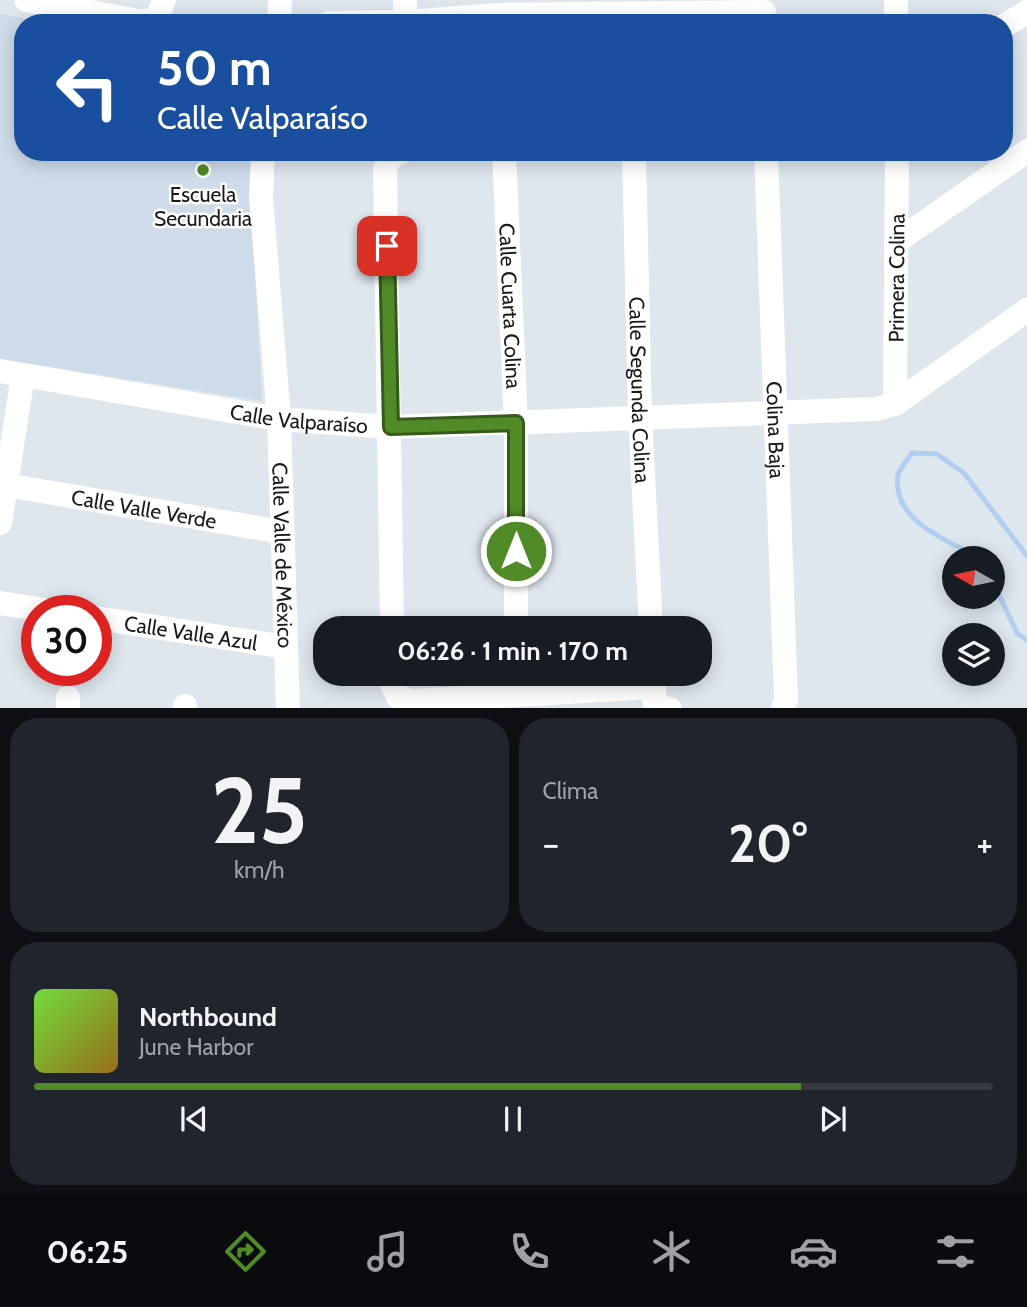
<!DOCTYPE html>
<html lang="es">
<meta charset="utf-8">
<style>
:root{--surface:#171b24;--page:#20242c;--text:#f1f3f6;--muted:#9ea1a6;--line:#363941;--accent:#518b27}
body{margin:0;font-family:Cabin,sans-serif;background:var(--page);color:var(--text);height:100vh;display:flex;flex-direction:column;font-size:26px;white-space:nowrap}
*{box-sizing:border-box;margin:0}
p{font-size:23px;color:var(--muted)}
.icon{flex:none;width:38px;height:38px;fill:none;stroke:currentColor;stroke-width:2;stroke-linecap:round;stroke-linejoin:round}
.map{position:relative;height:708px;overflow:hidden}
.side{display:flex;flex-direction:column;gap:10px;padding:10px;background:#0d0f14;flex:1}
.side>*{flex:none}
.hud{position:absolute;left:14px;top:14px;width:999px;height:147px;border-radius:28px;box-shadow:0 4px 18px #0003;background:#1a4fa0;color:#fff;overflow:hidden}
.needle{width:46px;rotate:279deg}
.tools{position:absolute;left:942px;top:546px;display:grid;gap:14px}
.tools a{display:grid;place-items:center;width:63px;height:63px;border-radius:50%;background:var(--surface);box-shadow:0 4px 18px #0003;font-size:35px}
.speed{position:absolute;left:21px;top:595px;display:flex;gap:14px;font-size:35px;font-weight:700;text-align:center}
.speed>*{display:grid;place-content:center;width:91px;height:91px;border-radius:50%;background:var(--surface);box-shadow:0 4px 18px #0003;line-height:1}
.speed .limit{border:10px solid #d22;background:#fff;color:#111}
.pin{position:absolute;display:grid;place-items:center;width:60px;height:60px;color:#fff;margin:-30px;border-radius:14px;box-shadow:0 4px 10px #0006}
.me{position:absolute;width:77px;margin:-38px;rotate:0deg;stroke-linejoin:round;filter:drop-shadow(0 0 5px #0008)}
.turn{display:flex;align-items:center;gap:24px;height:147px;padding:0 28px;font-size:32px}
.turn .icon{width:91px;height:91px;stroke-width:2.5}
.turn b{display:block;font-size:49px;line-height:60px}
.big{font-size:52px;font-weight:700;line-height:1.1}
.side .tile{flex:1;display:flex;flex-direction:column;justify-content:center;gap:10px;min-width:0;padding:0 24px;border-radius:28px;background:var(--page)}
.side .dial{align-items:center;gap:0}
.dial b{font-size:91px;line-height:1}
.song{display:flex;align-items:center;gap:21px}
.cover{width:84px;height:84px;border-radius:10px;background:linear-gradient(135deg,hsl(100 70% 55%),hsl(40 70% 35%))}
.played{height:7px;border-radius:4px;background:linear-gradient(90deg,var(--accent) 80%,var(--line) 80%)}
.keys{display:flex;justify-content:space-around;direction:ltr}
.heat{display:flex;justify-content:space-between;align-items:center;font-size:38px;direction:ltr}
.side .tiles{flex:1;display:grid;gap:10px;grid-template-columns:1fr 1fr}
.tile:last-child{grid-column:span 2}
.trip{position:absolute;left:313px;top:616px;width:399px;height:70px;border-radius:28px;background:var(--surface);box-shadow:0 4px 18px #0003;font-weight:700;line-height:70px;text-align:center}
.menu{display:flex;height:112px;justify-content:space-around;align-items:center;background:#090b0e;color:var(--muted)}
.menu .icon{width:49px;height:49px}
.menu .current{color:var(--accent)}
.menu b{font-size:32px;color:var(--text)}
.map>svg:first-child{display:block}
.built{fill:#cedcea}
.lines{fill:none;stroke-linecap:round;stroke-linejoin:round}
.stream{stroke:#b1cff2;stroke-width:5}
.minor{stroke:#fff;stroke-width:24}
.route-casing{stroke:#355a19;stroke-width:18}
.route{stroke:#518b27;stroke-width:12}
.poi-dot{fill:#518b27;stroke:#fff;stroke-width:2.5}
.labels{text-anchor:middle;dominant-baseline:central;stroke-width:5;stroke-linejoin:round;paint-order:stroke}
.poi-label{font-size:21px;fill:#181b1e;stroke:#fff}
.street-label{font-size:21px;fill:#181b1e;stroke:#fff}
</style>
<div class="map">
<svg width="1027" height="709" viewBox="0 0 1027 709">
<rect width="100%" height="100%" fill="#dee6ee"/>
<!-- built -->
<path class="built" d="M 0,14 L 52,23 L 23,23 L 23,152 L 254,152 L 250,185 L 262,401 L 0,359 Z"/>
<g class="lines">
<!-- stream -->
<path class="stream" d="M 981,558 C 949,542 891,520 898,476 C 899,469 908,459 912,453 L 937,454 L 964,473 L 1027,556
M 992,580 L 1017,633 L 1027,640"/>
<!-- minor -->
<g class="minor">
<path d="M 26,0 L 144,22 L 158,16 L 164,0"/>
<path d="M 405,0 L 406,22"/>
<path d="M 896,0 L 896,23"/>
<path d="M 279,23 L 280,0"/>
<path d="M 329,23 L 406,22 L 495,15 L 764,12"/>
<path d="M 1004,26 L 1027,12"/>
<path id="s1" d="M 263,152 L 261,197 L 279,419 L 288,709"/>
<path id="s2" d="M 504,152 L 516,423 L 516,628"/>
<path id="s3" d="M 634,152 L 640,416 L 651,628"/>
<path id="s4" d="M 766,152 L 786,699 L 783,709"/>
<path d="M 896,242 L 1027,151"/>
<path id="s5" d="M 0,371 L 279,419 L 391,427 L 876,409 L 895,404 L 1027,310"/>
<path id="s6" d="M 895,404 L 897,152"/>
<path id="s7" d="M 6,485 L 282,532"/>
<path d="M 0,523 L 23,375"/>
<path d="M 0,603 L 52,611"/>
<path id="s8" d="M 96,618 L 286,647"/>
<path d="M 392,628 L 385,169 L 391,156 L 401,152"/>
<path d="M 392,674 L 392,684 L 398,697 L 412,701 L 653,687"/>
<path d="M 653,674 L 655,705 L 670,709"/>
<path d="M 68,709 L 68,698"/>
<path d="M 185,709 L 185,706"/>
</g>
</g>
<g class="lines">
<defs>
<path id="route" d="M 387,246 L 391,427 L 516,423 L 516,551"/>
</defs>
<!-- route casing -->
<use href="#route" class="route-casing"/>
<!-- route -->
<use href="#route" class="route"/>
</g>
<!-- markers -->
<circle class="poi-dot" cx="203" cy="170" r="7"/>
<g class="labels">
<!-- poi labels -->
<g class="poi-label">
<text x="203" y="194">Escuela<tspan x="203" dy="24">Secundaria</tspan></text>
</g>
<!-- street labels -->
<g class="street-label">
<text stroke="none"><textPath href="#s6" startOffset="126">Primera Colina</textPath></text>
<text stroke="none"><textPath href="#s2" startOffset="154">Calle Cuarta Colina</textPath></text>
<text stroke="none"><textPath href="#s3" startOffset="238">Calle Segunda Colina</textPath></text>
<text stroke="none"><textPath href="#s5" startOffset="303">Calle Valparaíso</textPath></text>
<text stroke="none"><textPath href="#s4" startOffset="278">Colina Baja</textPath></text>
<text stroke="none"><textPath href="#s7" startOffset="140">Calle Valle Verde</textPath></text>
<text stroke="none"><textPath href="#s1" startOffset="404">Calle Valle de México</textPath></text>
<text stroke="none"><textPath href="#s8" startOffset="96">Calle Valle Azul</textPath></text>
</g>
</g>
</svg>
<div class="tools">
<a><svg class="needle" viewBox="-14 -14 28 28"><path d="M0-13l5 13h-10z" fill="#e53935"/><path d="M0 13l5-13h-10z" fill="#9ea1a6"/></svg></a>
<a><svg class="icon" aria-label="layers" viewBox="0 0 24 24"><path d="M12 4l9 5-9 5-9-5zM3 14l9 5 9-5"/></svg></a>
</div>
<div class="speed"><div class="limit">30</div></div>
<div class="pin" style="left:387px;top:246px;background:#d93025"><svg class="icon" aria-label="arrive" viewBox="0 0 24 24"><path d="M6 21V4h12l-3 4 3 4H6"/></svg></div>
<svg class="me" style="left:516px;top:551px" viewBox="-20 -20 40 40"><circle r="17" fill="#518b27" stroke="#fff" stroke-width="3"/><path d="M0-11L8 9 0 5-8 9z" fill="#fff"/></svg>
<div class="trip">06:26 · 1 min · 170 m</div>
<div class="hud">
<div class="turn"><svg class="icon" aria-label="left" viewBox="0 0 24 24"><path d="M17 20v-9H6M10 6l-5 5 5 5"/></svg><div><b>50 m</b>Calle Valparaíso</div></div>
</div>
</div>
<section class="side">
<div class="tiles">
<div class="tile dial"><b>25</b><p>km/h</p></div>
<div class="tile"><p>Clima</p>
<div class="heat"><a>−</a><b class="big">20°</b><a>+</a></div>
</div>
<div class="tile">
<div class="song"><i class="cover"></i><div><b>Northbound</b><p>June Harbor</p></div></div>
<div class="played"></div>
<div class="keys"><svg class="icon" aria-label="previous" viewBox="0 0 24 24"><path d="M18 5L8 12l10 7zM5 5v14"/></svg><svg class="icon" aria-label="pause" viewBox="0 0 24 24"><path d="M8 5v14M16 5v14"/></svg><svg class="icon" aria-label="next" viewBox="0 0 24 24"><path d="M6 5l10 7-10 7zM19 5v14"/></svg></div>
</div>
</div>
</section>
<nav class="menu">
<b>06:25</b>
<svg class="icon current" aria-label="directions" viewBox="0 0 24 24"><path d="M12 3l9 9-9 9-9-9zM9 14v-3h6M13 9l2 2-2 2"/></svg>
<svg class="icon" aria-label="music" viewBox="0 0 24 24"><path d="M9 18V5l10-2v13"/><circle cx="6" cy="18" r="3"/><circle cx="16" cy="16" r="3"/></svg>
<svg class="icon" aria-label="phone" viewBox="0 0 24 24"><path d="M5 4h4l2 5-3 2q2 4 5 5l2-3 5 2v4C11 20 4 13 5 4z"/></svg>
<svg class="icon" aria-label="climate" viewBox="0 0 24 24"><path d="M12 3v18M4 7l16 10M4 17L20 7"/></svg>
<svg class="icon" aria-label="car" viewBox="0 0 24 24"><path d="M5 17H2v-5l4-1 3-4h7l3 4 3 1v5h-3M9 17h6M6 11h13"/><circle cx="7" cy="17" r="2"/><circle cx="17" cy="17" r="2"/></svg>
<svg class="icon" aria-label="filters" viewBox="0 0 24 24"><path d="M4 7h16M4 17h16"/><circle cx="9" cy="7" r="2"/><circle cx="15" cy="17" r="2"/></svg>
</nav>
